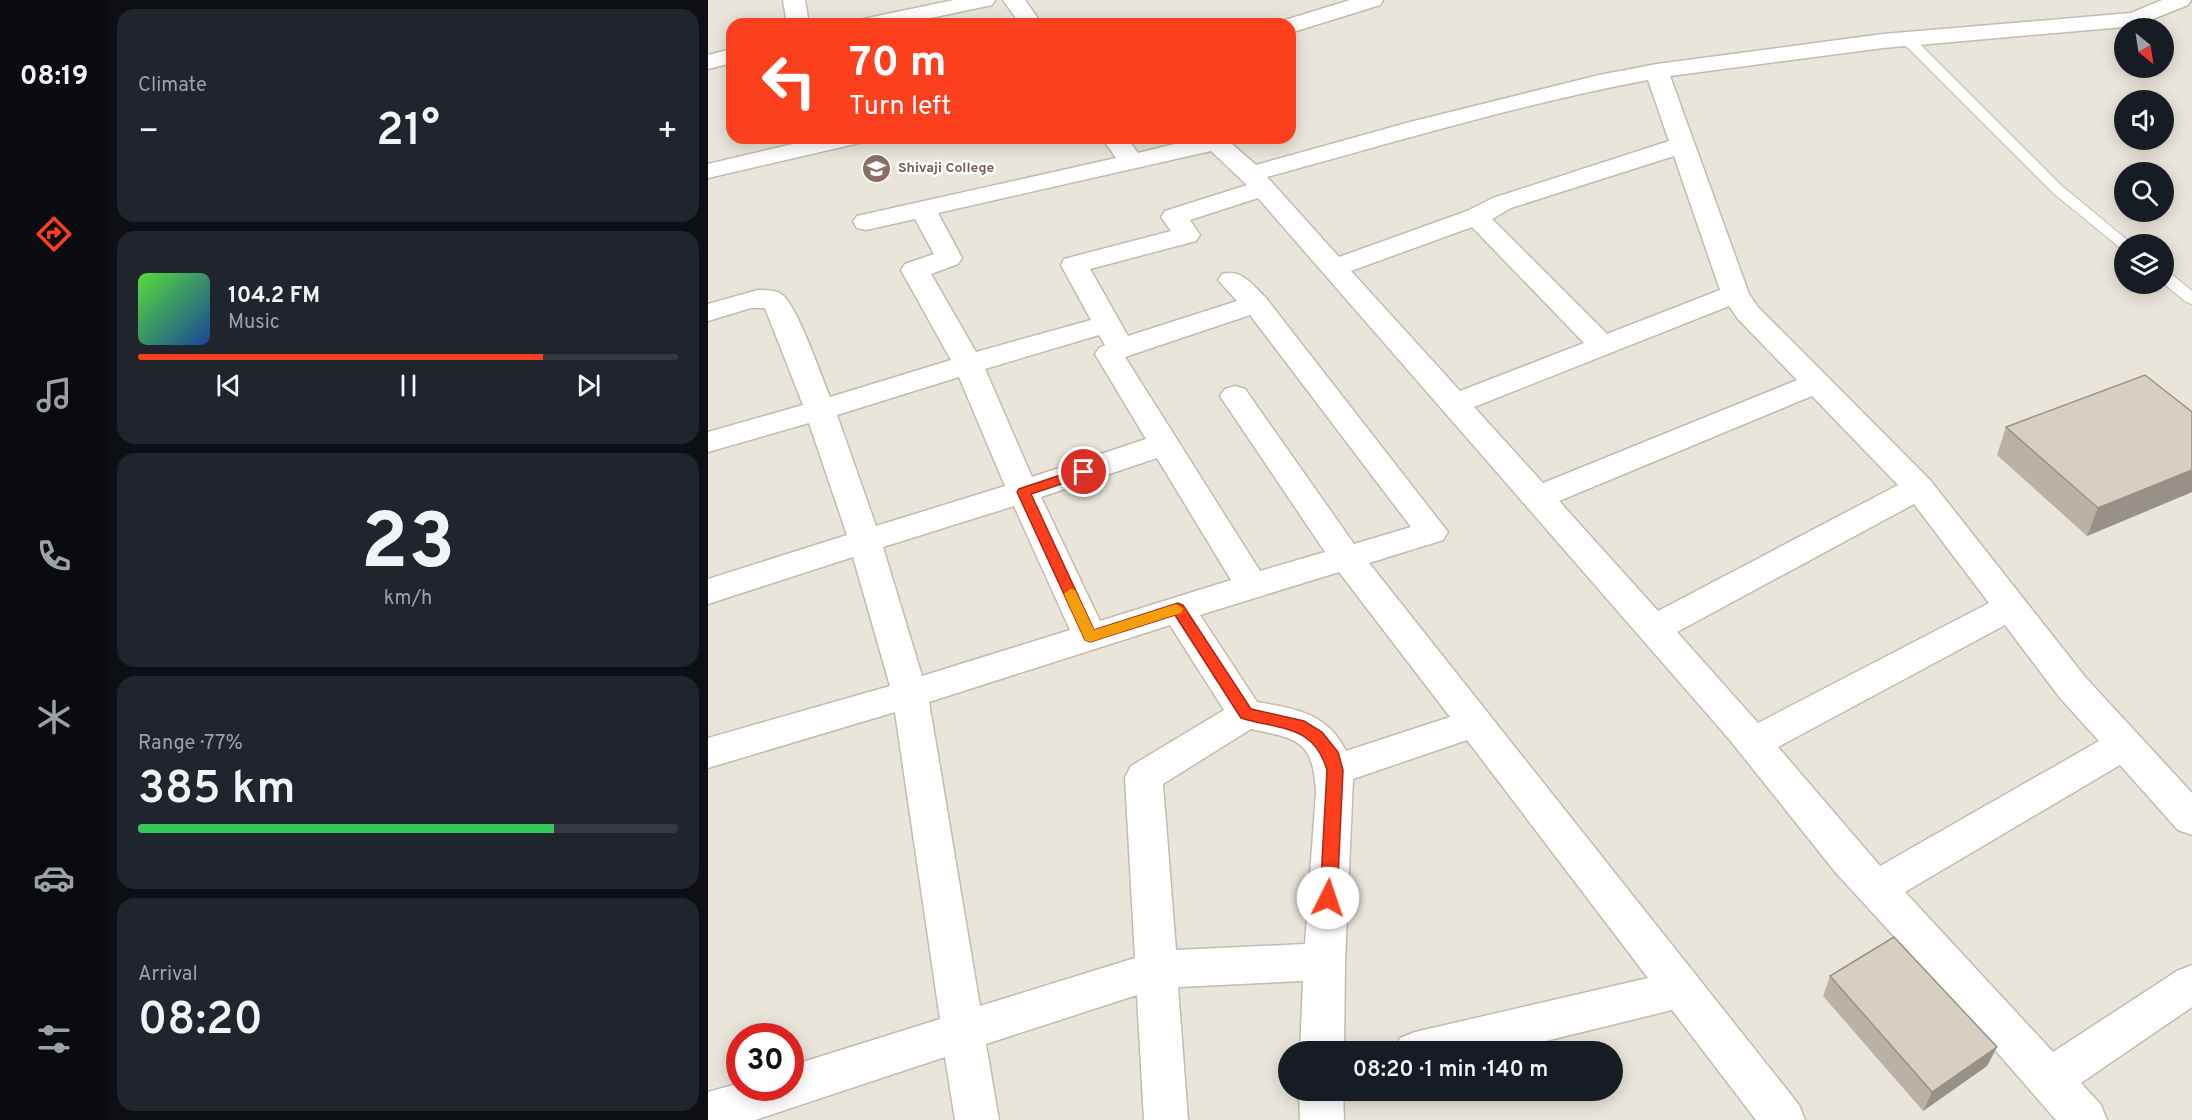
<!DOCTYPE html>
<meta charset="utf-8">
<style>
:root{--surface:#171b24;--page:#20242c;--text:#f1f3f6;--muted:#9ea1a6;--line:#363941;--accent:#fc3f1d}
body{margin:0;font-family:Overpass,sans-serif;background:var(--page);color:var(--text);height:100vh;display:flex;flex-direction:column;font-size:22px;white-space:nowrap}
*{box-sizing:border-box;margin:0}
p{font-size:20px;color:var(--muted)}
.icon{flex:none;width:33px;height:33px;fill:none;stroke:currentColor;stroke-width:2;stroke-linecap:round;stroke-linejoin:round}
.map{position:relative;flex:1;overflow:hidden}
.sheet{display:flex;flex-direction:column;gap:9px;padding:9px;background:#0d0f14;width:600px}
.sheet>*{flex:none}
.banner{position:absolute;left:18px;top:18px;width:570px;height:126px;border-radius:18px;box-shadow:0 3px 15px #0003;background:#fc3f1d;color:#fff;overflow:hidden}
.needle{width:39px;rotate:150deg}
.controls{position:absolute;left:1406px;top:18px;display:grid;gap:12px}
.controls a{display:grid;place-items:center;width:60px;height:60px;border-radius:50%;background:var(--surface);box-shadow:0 3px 15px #0003;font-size:30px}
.speed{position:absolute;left:18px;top:1023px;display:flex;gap:12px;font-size:30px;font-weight:700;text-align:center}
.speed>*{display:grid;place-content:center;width:78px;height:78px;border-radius:50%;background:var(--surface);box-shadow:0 3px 15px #0003;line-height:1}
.speed .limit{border:9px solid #d22;background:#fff;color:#111}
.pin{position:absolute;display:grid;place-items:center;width:51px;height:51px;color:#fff;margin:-26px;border:3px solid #fff;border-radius:50%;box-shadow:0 2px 6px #0007}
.me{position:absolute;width:66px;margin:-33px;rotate:4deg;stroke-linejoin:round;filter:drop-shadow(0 0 4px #0008)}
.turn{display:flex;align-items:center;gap:21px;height:126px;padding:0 24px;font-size:27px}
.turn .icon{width:78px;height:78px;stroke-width:2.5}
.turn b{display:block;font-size:42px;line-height:51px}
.big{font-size:45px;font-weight:600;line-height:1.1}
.sheet .tile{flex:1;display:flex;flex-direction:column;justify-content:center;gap:9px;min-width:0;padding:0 21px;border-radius:18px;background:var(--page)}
.sheet .dial{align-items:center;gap:0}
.dial b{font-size:78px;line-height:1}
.song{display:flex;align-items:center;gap:18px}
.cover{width:72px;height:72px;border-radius:9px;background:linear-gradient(135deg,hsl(110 70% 55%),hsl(220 70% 35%))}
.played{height:6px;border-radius:3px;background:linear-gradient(90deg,var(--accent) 75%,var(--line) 75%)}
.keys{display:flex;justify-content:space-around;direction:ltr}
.heat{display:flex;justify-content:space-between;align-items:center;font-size:33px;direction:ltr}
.charge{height:9px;border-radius:4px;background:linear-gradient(90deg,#34c759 77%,var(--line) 0)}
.trip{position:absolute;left:570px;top:1041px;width:345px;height:60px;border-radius:30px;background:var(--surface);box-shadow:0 3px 15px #0003;font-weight:600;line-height:60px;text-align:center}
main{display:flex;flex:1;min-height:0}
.dock{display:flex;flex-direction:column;width:108px;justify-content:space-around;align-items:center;background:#090b0e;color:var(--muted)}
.dock .icon{width:42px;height:42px}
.dock .on{color:var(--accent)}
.dock b{font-size:27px;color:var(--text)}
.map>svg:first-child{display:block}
.residential{fill:#eae5da;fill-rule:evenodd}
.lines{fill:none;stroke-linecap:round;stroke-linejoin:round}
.lane-casing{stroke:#c2bbae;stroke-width:2}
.street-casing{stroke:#c2bbae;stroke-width:3}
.lane{fill:#fff;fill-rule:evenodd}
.street{fill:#fff;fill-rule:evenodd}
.wall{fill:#bab2a6}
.shaded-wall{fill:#979187}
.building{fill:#d8cfc1;stroke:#979187;stroke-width:1.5}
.route{fill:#fc3f1d;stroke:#a42913;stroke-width:1.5}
.slow{fill:#f59e0b}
.labels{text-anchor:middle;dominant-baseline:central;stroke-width:5;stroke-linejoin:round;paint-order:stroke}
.far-education-label{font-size:14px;font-weight:bold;fill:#785e54;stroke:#fff;text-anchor:start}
</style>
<main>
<nav class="dock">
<b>08:19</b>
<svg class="icon on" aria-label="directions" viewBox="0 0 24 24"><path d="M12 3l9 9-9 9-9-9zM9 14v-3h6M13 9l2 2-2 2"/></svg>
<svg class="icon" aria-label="music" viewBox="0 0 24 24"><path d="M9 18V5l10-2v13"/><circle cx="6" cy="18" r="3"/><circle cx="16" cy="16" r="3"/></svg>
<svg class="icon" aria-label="phone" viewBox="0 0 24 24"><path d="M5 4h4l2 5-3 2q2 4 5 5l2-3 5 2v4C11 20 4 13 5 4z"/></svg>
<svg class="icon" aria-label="climate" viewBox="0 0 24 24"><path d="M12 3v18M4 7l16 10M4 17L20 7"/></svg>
<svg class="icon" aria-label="car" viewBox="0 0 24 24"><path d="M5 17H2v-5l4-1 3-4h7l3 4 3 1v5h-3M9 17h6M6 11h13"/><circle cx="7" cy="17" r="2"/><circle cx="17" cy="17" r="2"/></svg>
<svg class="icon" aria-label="filters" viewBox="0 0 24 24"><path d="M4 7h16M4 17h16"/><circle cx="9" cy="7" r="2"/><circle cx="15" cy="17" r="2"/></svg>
</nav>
<section class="sheet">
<div class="tile"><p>Climate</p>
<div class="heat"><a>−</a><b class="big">21°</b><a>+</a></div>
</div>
<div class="tile">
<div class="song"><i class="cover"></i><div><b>104.2 FM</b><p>Music</p></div></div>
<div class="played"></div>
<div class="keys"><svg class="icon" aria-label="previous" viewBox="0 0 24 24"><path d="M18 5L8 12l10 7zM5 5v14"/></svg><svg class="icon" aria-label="pause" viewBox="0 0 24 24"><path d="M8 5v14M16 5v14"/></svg><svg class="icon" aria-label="next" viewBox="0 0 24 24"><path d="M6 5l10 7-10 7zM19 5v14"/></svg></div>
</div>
<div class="tile dial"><b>23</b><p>km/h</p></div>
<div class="tile"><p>Range · 77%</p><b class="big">385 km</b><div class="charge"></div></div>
<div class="tile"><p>Arrival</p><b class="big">08:20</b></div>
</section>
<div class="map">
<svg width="1484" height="1120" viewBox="0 0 1484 1120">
<rect width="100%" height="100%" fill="#f6f3ec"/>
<!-- residential -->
<path class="residential" d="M 0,0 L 1484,0 L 1484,1120 L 0,1120 ZM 24,24 L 582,24 L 582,138 L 24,138 ZM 1416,28 L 1455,28 L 1455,68 L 1416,68 ZM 1416,100 L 1455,100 L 1455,140 L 1416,140 ZM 1416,172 L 1455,172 L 1455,212 L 1416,212 ZM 1416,244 L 1455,244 L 1455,284 L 1416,284 ZM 32,1036 L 82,1036 L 82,1088 L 32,1088 ZM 580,1052 L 904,1052 L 904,1090 L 580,1090 Z"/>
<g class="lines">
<defs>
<path id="lane" d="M 1199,35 L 1204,36 L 1354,186 L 1424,244 L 1416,244 L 1416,248 L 1411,247 L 1344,192 L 1194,42 L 1192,39 Z
M 1455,270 L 1461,272 L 1484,291 L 1484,304 L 1478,302 L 1455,283 Z"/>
<path id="street" d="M 75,0 L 97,0 L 101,24 L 79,24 Z
M 246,0 L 287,0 L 284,5 L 194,24 L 152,24 L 155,19 Z
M 295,0 L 317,0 L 334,24 L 312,24 Z
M 642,0 L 675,0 L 672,5 L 582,33 L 582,24 L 572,24 L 574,21 Z
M 1454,0 L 1483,0 L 1480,5 L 1427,26 L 1175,48 L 962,76 L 1041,294 L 1050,307 L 1222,480 L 1378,678 L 1484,793 L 1484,835 L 1470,830 L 1412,765 L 1197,892 L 1345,1052 L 1469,971 L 1484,965 L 1484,1007 L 1373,1083 L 1393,1105 L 1399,1120 L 1348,1120 L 1228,982 L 1128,873 L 1021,739 L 550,198 L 482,220 L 492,235 L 488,241 L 382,269 L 420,336 L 529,301 L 510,280 L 514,274 C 535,269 544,285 558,298 L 740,532 L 735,540 L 661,563 L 1091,1105 L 1097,1120 L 1048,1120 L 964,1010 L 793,1052 L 686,1052 L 692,1038 L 707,1032 L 940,978 L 759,740 L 645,779 L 637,962 L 636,1052 L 592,1052 L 595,981 L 470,987 L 480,1120 L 436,1120 L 429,995 L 278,1044 L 291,1120 L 247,1120 L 237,1057 L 47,1120 L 0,1120 L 0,1092 L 32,1083 L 32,1088 L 82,1088 L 82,1066 L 232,1019 L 187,712 L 0,768 L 0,738 L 182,686 L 145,557 L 0,604 L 0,579 L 139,535 L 101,423 L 0,452 L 0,432 L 95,405 L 57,308 L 43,308 L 0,321 L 0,304 L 50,290 C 57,290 67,290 73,294 C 88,302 114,378 122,397 L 243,360 L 193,270 L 197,264 L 226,254 L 207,219 L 158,230 L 149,228 L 145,222 L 149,216 L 408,158 L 394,138 L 419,138 L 430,153 L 491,138 L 517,138 L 548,165 L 702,122 L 891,75 L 949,64 L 1175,34 L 1423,13 ZM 940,80 L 961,141 L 785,198 L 759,211 L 631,257 L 559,177 C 686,142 812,104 940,80 ZM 503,151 L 539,185 L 457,211 L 453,217 L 463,231 L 356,259 L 353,265 L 383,320 L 268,352 L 223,274 L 250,264 L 254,258 L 230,213 ZM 966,156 L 1012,290 L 899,334 L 784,219 L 803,208 ZM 764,227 L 876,343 L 752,391 L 643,271 ZM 1021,306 L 1030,319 L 1089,380 L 835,483 L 766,407 ZM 542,315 L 703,527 L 646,544 L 537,389 L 527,386 L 517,389 L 512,396 L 617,552 L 552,571 L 417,357 ZM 391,335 L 397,345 L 391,348 L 387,354 L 438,439 L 324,477 L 277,369 ZM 251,377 L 297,486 L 168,526 L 129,415 ZM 1104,396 L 1190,485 L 950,611 L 851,501 ZM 449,458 L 523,580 L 392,621 L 333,497 ZM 1206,504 L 1281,603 L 1050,723 L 969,632 ZM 306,506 L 362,630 L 214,676 L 175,547 ZM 631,572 L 742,717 L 638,751 C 619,713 589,709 549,702 L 492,615 ZM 462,625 L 516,710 L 423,766 L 417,777 L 427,958 L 272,1006 L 221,702 ZM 1297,625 L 1352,698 L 1391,741 L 1172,866 L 1070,747 ZM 543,729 C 590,739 605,740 608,792 L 597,944 L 468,950 L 455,784 Z
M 24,49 L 24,63 L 0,69 L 0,55 Z
M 110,138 L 154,138 L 151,143 L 0,178 L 0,164 Z
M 591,1090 L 635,1090 L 636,1120 L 592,1120 Z"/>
</defs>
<!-- lane casing -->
<use href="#lane" class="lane-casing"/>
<!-- street casing -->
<use href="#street" class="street-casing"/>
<!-- lane -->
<use href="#lane" class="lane"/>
<!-- street -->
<use href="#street" class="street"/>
</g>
<!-- wall -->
<path class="wall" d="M 1484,412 L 1484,492 L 1379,536 L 1289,455 L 1298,427 Z
M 1122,976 L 1289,1047 L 1279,1066 L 1215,1111 L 1115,996 Z"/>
<!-- shaded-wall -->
<path class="shaded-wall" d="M 1484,470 L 1484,492 L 1379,536 L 1390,508 Z
M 1289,1047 L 1279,1066 L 1215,1111 L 1224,1092 Z"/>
<!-- building -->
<path class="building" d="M 1437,375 L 1484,412 L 1484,470 L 1390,508 L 1298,427 Z
M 1186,937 L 1289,1047 L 1224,1092 L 1122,976 Z"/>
<!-- route -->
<path class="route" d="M 376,467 L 382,472 L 381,475 L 323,494 L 386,630 L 470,603 L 475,605 L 543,709 L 596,721 L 614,732 L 630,752 L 635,770 L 629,898 L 626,903 L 620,906 L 615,903 L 612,898 L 619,770 C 606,724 571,730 533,718 L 467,615 L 382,642 L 377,640 L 309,492 L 311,489 Z"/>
<!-- slow -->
<path class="slow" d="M 362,589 L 367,590 L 386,630 L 468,604 L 475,609 L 473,613 L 382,642 L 377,640 L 356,594 Z"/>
<!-- icons -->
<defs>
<symbol id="university-disc" viewBox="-11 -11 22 22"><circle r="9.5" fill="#8d6e63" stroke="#fff"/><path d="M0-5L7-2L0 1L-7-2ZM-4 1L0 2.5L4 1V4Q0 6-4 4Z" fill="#fff"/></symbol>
</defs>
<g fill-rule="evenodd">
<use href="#university-disc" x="152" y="152" width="33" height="33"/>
</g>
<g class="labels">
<!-- far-education labels -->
<g class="far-education-label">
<text x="190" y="168">Shivaji College</text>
</g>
</g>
</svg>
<div class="controls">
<a><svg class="needle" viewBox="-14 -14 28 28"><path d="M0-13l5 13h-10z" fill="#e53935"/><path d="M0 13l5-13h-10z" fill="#9ea1a6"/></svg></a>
<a><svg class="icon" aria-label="sound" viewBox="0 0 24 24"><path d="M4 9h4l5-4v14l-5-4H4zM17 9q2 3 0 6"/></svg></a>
<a><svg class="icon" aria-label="search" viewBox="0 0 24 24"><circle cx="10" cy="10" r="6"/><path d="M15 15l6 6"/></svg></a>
<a><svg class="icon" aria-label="layers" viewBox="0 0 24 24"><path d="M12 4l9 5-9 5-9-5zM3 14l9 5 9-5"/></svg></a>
</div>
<div class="speed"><div class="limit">30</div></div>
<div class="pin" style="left:376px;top:472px;background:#d93025"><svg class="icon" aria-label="arrive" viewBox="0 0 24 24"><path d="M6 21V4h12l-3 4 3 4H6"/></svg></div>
<svg class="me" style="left:620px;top:898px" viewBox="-20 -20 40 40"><circle r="19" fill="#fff"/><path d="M0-13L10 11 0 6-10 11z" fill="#fc3f1d"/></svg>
<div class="trip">08:20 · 1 min · 140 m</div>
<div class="banner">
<div class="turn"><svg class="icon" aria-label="left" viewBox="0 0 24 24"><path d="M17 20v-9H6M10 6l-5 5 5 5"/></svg><div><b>70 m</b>Turn left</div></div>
</div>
</div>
</main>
